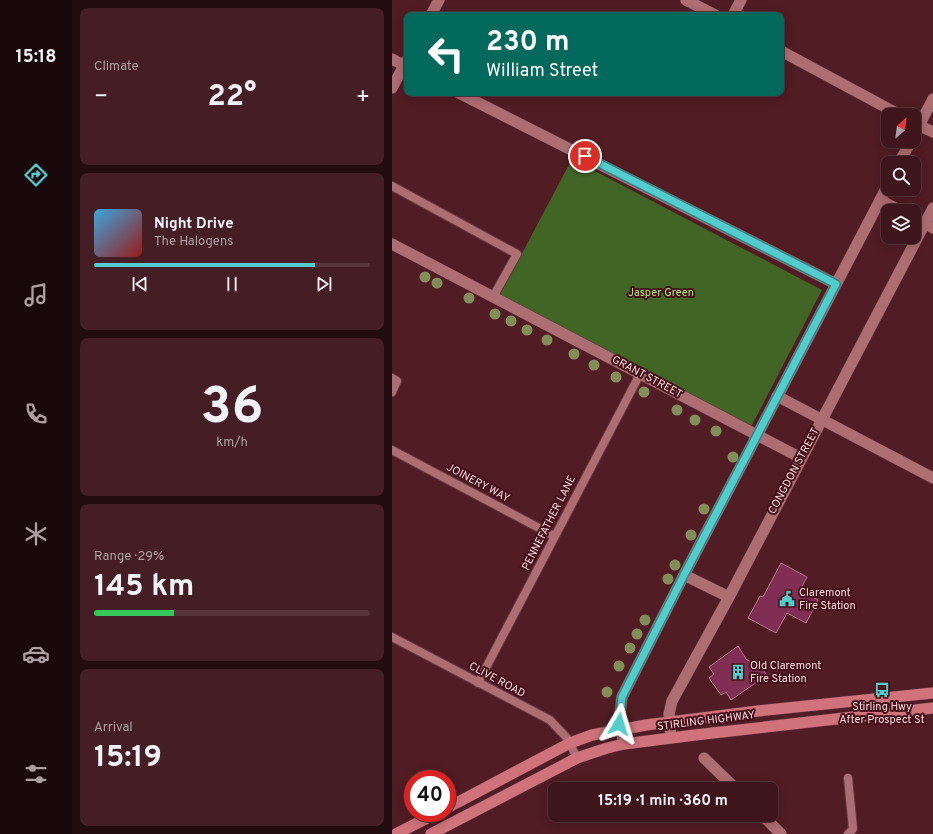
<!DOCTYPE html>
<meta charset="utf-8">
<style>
:root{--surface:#3d151b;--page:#441e24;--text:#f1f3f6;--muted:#ad9fa3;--line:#56343a;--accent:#52cdcc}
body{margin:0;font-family:Overpass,sans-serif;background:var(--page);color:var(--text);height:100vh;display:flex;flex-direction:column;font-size:15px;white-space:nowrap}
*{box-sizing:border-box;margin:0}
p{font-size:13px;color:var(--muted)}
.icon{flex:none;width:22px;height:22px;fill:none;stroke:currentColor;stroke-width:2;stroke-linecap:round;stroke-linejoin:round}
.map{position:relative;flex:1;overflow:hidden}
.sheet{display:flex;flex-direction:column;gap:8px;padding:8px;background:#220c0f;width:320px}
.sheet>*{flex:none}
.top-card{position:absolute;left:12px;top:12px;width:380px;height:84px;border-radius:8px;box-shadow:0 2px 10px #0003,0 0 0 1px var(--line);background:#00695c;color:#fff;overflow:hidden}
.needle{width:26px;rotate:28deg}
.controls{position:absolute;left:489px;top:108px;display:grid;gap:8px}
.controls a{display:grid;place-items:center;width:40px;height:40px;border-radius:8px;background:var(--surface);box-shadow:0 2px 10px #0003,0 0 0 1px var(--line);font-size:20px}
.speed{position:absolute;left:12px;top:770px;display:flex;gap:8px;font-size:20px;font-weight:700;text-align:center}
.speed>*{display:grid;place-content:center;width:52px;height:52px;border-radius:50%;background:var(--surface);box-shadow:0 2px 10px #0003,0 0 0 1px var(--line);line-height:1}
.speed .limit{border:6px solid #d22;background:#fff;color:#111}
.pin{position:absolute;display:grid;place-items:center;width:34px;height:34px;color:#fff;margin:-17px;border:2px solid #fff;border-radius:50%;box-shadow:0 1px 4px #0007}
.me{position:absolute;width:44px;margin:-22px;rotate:7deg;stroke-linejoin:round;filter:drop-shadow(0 0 3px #0008)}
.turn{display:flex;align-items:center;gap:14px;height:84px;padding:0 16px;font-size:18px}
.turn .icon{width:52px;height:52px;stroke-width:2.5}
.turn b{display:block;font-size:28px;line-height:34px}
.big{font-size:30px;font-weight:700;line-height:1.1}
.sheet .widget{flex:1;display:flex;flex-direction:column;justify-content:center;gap:6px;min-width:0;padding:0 14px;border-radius:8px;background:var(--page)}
.sheet .dial{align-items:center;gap:0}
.dial b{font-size:52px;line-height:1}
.song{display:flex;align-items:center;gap:12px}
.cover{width:48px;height:48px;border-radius:6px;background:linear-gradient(135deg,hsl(200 70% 55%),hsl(0 70% 35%))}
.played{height:4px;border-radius:2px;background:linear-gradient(90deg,var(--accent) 80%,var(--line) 80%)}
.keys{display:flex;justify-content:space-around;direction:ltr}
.heat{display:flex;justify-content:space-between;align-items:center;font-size:22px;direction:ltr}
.charge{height:6px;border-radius:3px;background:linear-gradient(90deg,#34c759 29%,var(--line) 0)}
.trip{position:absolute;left:156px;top:782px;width:230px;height:40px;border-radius:8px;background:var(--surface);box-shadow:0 2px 10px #0003,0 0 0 1px var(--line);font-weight:700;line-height:40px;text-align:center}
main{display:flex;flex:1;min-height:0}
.dock{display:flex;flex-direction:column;width:72px;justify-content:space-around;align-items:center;background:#18080b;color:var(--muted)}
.dock .icon{width:28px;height:28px}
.dock .current{color:var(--accent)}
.dock b{font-size:18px;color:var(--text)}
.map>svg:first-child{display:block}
.green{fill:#406525}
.building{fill:#812e55;stroke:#ae738a}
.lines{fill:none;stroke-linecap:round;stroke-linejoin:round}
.service-casing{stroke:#683942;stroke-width:10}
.minor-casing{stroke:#683942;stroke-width:12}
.tertiary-casing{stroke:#683942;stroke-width:12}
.trunk-casing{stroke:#683942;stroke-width:12}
.service{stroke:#ac6d73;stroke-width:8}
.minor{stroke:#ac6d73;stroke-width:11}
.tertiary{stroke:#ac6d73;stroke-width:11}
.trunk{stroke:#d0727c;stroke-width:11}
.tree{fill:#828e58}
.route-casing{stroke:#358585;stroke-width:10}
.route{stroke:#52cdcc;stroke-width:7}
.labels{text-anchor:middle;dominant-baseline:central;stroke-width:4;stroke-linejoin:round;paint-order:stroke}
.park-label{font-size:11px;fill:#abeb82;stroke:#46111a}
.street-label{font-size:11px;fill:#fbd7d9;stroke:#46111a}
.poi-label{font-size:11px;fill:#fbd7d9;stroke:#46111a;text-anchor:start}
</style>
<main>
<nav class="dock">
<b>15:18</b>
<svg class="icon current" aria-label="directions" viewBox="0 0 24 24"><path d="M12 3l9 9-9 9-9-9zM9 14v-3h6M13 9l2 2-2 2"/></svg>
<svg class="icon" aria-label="music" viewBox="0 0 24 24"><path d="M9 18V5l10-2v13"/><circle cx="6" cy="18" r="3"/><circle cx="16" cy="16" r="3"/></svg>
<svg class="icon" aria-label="phone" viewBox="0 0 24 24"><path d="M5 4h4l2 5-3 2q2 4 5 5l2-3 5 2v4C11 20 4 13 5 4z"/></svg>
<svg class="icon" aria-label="climate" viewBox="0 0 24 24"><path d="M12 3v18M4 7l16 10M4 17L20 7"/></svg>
<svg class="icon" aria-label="car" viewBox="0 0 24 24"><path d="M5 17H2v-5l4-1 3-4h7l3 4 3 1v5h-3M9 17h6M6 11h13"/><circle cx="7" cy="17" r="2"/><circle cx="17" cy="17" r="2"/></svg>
<svg class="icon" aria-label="filters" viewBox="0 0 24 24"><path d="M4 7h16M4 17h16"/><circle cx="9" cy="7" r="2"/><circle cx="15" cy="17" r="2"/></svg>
</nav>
<section class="sheet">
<div class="widget"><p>Climate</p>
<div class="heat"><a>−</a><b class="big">22°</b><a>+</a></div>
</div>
<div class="widget">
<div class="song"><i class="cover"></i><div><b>Night Drive</b><p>The Halogens</p></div></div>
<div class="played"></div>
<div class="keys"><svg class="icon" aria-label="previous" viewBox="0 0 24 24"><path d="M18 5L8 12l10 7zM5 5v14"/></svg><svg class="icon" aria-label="pause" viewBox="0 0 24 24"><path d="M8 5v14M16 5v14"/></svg><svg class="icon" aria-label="next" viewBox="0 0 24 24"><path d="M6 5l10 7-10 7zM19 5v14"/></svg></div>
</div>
<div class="widget dial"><b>36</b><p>km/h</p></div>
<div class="widget"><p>Range · 29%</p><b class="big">145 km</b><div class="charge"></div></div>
<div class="widget"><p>Arrival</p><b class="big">15:19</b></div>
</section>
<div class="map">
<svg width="541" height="834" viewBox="0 0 541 834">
<rect width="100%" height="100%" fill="#511c24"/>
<!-- green -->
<path class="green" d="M 180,159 L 430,290 L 359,427 L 108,295 Z"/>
<!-- building -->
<path class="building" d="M 389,563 L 415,577 L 408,590 L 426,600 L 414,623 L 395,613 L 384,633 L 356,618 L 368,596 L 371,597 Z
M 346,646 L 354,659 L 370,669 L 375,675 L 339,700 L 334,692 L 329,695 L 317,678 L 322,674 L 317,667 Z"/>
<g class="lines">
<defs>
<path id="service" d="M 0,186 L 125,254 L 101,297
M 0,378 L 5,381 L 0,392
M 0,450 L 162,536
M 0,637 L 158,720 L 175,738 L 185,758
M 86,683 L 248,374
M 456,834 L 461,829 L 456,778"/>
<path id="minor" d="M 294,0 L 323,15
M 39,15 L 47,0
M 341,15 L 349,0
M 389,51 L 508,115
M 0,59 L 15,67
M 0,88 L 15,60
M 67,93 L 444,284
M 522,123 L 541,132
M 488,200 L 509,211
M 522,218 L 541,228
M 0,244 L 409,458
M 385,396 L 541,478
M 312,758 L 344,789
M 370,815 L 389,834"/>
<path id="tertiary" d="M 522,135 L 541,99
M 507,163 L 519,141
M 292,575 L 337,597
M 279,738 L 277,714 L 280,701 L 337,597 L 541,208
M 232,744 L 227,723 L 230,697 L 292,575 L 496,185"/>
<path id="trunk" d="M 55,808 L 178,743 L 200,735 L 254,725 L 366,711 L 541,693
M 4,834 L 45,813
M 39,834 L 185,758 L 215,748 L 232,744 L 303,735 L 541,708"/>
</defs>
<!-- service casing -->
<use href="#service" class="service-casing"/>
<!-- minor casing -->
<use href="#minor" class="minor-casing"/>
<!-- tertiary casing -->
<use href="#tertiary" class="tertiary-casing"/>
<!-- trunk casing -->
<use href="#trunk" class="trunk-casing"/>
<!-- service -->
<use href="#service" class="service"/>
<!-- minor -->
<use href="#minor" class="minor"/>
<!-- tertiary -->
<use href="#tertiary" class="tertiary"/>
<!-- trunk -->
<use href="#trunk" class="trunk"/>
</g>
<!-- trees -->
<g class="tree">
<circle cx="33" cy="277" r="5.5"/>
<circle cx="45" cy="283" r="5.5"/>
<circle cx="77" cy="298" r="5.5"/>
<circle cx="103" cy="314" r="5.5"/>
<circle cx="119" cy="321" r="5.5"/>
<circle cx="135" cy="330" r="5.5"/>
<circle cx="155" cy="340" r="5.5"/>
<circle cx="182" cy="354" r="5.5"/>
<circle cx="202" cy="365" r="5.5"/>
<circle cx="224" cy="377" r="5.5"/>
<circle cx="252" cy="392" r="5.5"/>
<circle cx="285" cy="410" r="5.5"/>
<circle cx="303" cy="420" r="5.5"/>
<circle cx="324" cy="431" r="5.5"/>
<circle cx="341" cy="457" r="5.5"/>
<circle cx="312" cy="509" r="5.5"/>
<circle cx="299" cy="535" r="5.5"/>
<circle cx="283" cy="565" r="5.5"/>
<circle cx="276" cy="579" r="5.5"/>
<circle cx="253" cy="620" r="5.5"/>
<circle cx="245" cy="634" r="5.5"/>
<circle cx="238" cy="648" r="5.5"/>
<circle cx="227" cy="666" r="5.5"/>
<circle cx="215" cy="692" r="5.5"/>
</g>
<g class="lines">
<defs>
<path id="route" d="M 193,156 L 444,284 L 292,575 L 230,697 L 227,724"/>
</defs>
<!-- route casing -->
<use href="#route" class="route-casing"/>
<!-- route -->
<use href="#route" class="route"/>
</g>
<!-- icons -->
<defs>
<symbol id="civic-bare" viewBox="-9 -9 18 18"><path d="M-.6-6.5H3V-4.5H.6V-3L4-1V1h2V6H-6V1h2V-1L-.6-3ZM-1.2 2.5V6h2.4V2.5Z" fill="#52cdcc" stroke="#46111a" stroke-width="2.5" paint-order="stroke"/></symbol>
<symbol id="building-bare" viewBox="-9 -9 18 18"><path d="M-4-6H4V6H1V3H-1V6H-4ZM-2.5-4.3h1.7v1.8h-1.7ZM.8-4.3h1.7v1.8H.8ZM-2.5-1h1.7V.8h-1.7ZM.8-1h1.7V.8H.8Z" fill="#52cdcc" stroke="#46111a" stroke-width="2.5" paint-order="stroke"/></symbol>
<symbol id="bus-bare" viewBox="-9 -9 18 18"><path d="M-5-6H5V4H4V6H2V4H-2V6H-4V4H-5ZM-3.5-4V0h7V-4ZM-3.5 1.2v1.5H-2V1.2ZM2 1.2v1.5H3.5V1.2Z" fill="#52cdcc" stroke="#46111a" stroke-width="2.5" paint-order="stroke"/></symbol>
</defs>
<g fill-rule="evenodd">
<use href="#civic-bare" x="384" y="588" width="22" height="22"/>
<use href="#building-bare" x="335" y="661" width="22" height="22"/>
<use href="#bus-bare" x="479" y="679" width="22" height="22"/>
</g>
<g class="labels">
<!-- park labels -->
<g class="park-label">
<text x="269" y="293">Jasper Green</text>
</g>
<!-- street labels -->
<g class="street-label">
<text transform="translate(255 377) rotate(28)">GRANT STREET</text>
<text transform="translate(402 471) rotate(-62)">CONGDON STREET</text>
<text transform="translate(86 483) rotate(28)">JOINERY WAY</text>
<text transform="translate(157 523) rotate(-63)">PENNEFATHER LANE</text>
<text transform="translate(105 680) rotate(28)">CLIVE ROAD</text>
<text transform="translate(314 721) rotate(-7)">STIRLING HIGHWAY</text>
</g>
<!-- poi labels -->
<g class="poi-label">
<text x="407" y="593">Claremont<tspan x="407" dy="13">Fire Station</tspan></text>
<text x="358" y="666">Old Claremont<tspan x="358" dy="13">Fire Station</tspan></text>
<text x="490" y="707" text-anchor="middle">Stirling Hwy<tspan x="490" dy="13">After Prospect St</tspan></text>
</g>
</g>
</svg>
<div class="controls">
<a><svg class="needle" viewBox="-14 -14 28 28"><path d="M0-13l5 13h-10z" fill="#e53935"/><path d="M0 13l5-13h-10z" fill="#ad9fa3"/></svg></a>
<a><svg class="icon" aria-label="search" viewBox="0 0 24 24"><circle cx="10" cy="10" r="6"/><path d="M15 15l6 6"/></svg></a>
<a><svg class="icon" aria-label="layers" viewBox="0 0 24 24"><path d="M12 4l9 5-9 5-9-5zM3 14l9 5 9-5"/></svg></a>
</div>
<div class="speed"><div class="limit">40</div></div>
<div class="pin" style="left:193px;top:156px;background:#d93025"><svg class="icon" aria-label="arrive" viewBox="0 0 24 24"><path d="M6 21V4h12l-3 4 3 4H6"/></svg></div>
<svg class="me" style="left:227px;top:724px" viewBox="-20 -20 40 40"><path d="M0-17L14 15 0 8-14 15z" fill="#52cdcc" stroke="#fff" stroke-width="4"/></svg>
<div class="trip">15:19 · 1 min · 360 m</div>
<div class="top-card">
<div class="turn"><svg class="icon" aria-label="left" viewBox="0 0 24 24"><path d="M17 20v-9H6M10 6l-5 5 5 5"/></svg><div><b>230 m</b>William Street</div></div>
</div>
</div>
</main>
